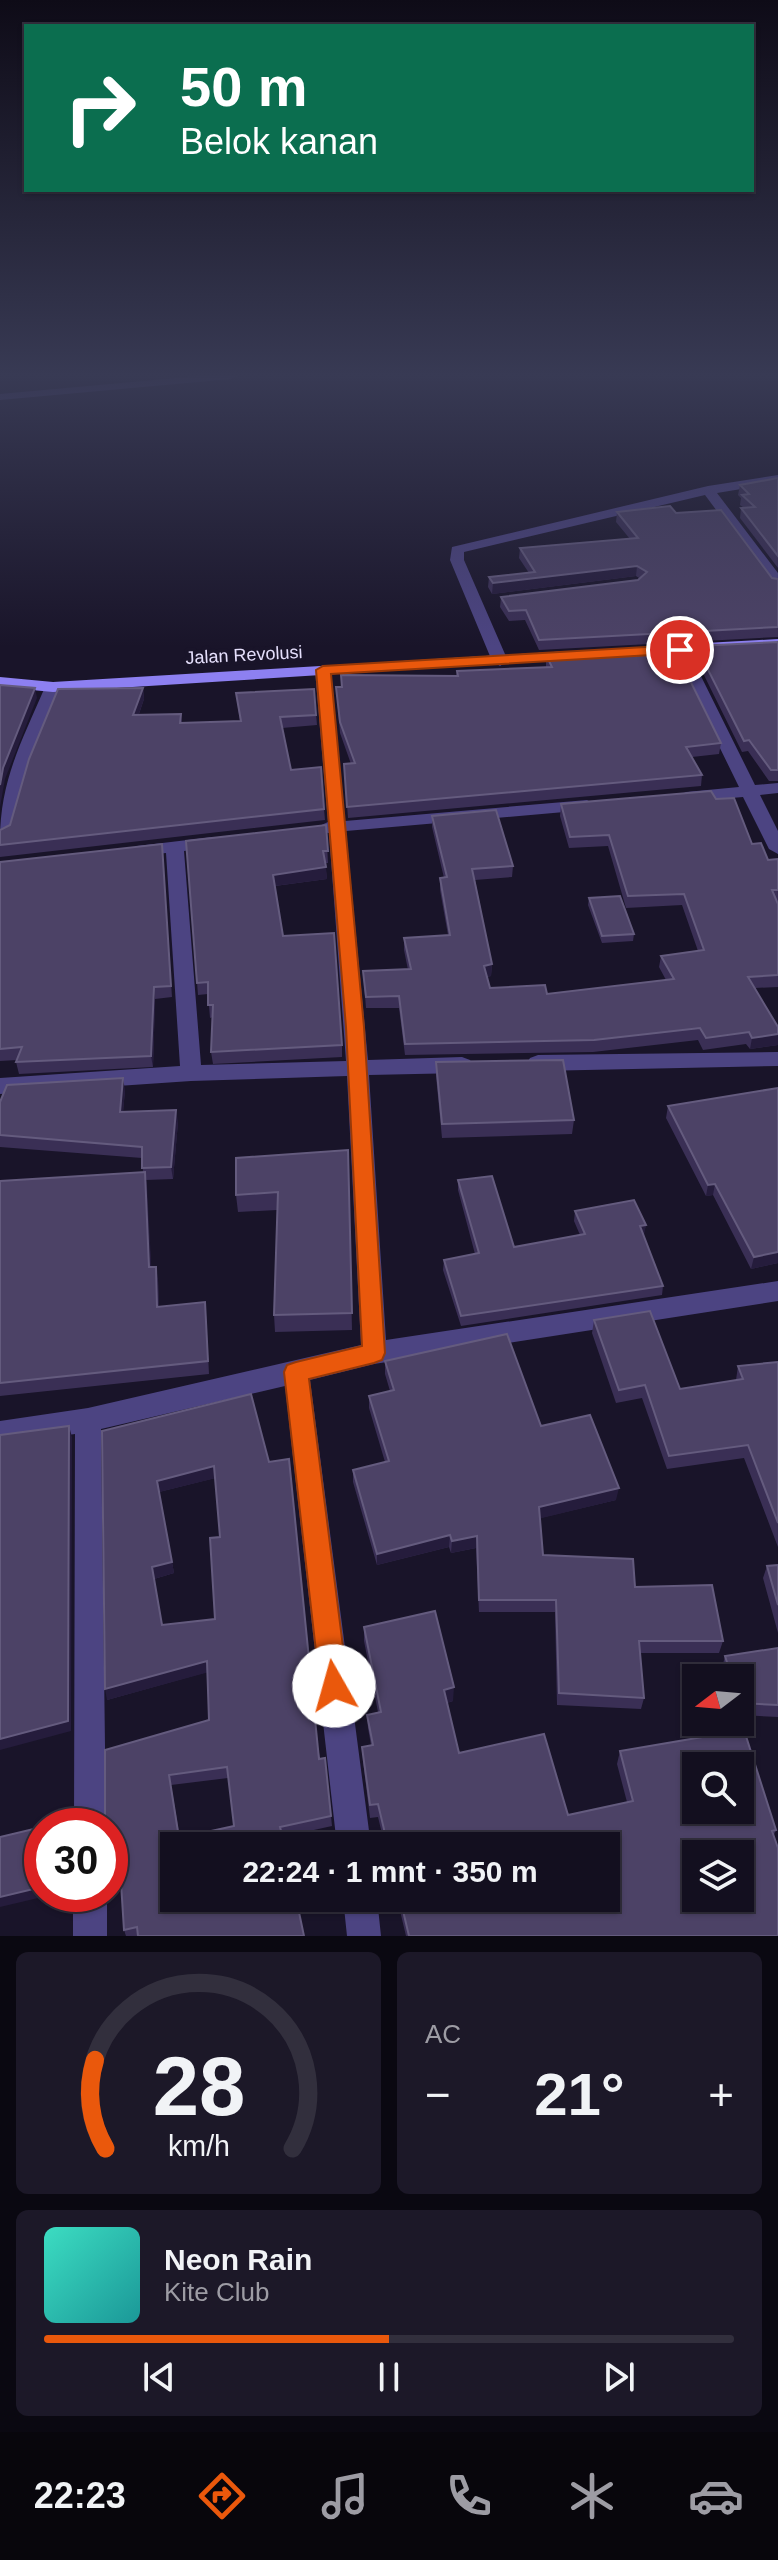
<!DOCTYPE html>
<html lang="id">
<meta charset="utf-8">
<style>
:root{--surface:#130f1f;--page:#1c1828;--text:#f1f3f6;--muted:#9d9ca4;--line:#322f3d;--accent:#ea580c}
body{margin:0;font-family:Arial,sans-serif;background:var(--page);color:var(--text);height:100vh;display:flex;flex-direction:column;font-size:30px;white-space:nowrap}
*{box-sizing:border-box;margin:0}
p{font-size:26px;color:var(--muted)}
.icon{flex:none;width:44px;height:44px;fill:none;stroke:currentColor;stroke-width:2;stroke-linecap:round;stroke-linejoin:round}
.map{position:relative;height:1936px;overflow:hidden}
.details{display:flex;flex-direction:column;gap:16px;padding:16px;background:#0a0811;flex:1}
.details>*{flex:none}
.hud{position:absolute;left:24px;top:24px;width:730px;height:168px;border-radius:0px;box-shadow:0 2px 6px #0004,0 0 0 2px var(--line);background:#0b6e4f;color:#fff;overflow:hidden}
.needle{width:52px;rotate:254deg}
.tools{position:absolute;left:682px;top:1664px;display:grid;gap:16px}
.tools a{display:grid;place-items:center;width:72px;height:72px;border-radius:0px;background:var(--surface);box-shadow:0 2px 6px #0004,0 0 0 2px var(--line);font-size:40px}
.speed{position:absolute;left:24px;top:1808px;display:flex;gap:16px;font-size:40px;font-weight:700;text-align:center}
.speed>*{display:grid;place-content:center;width:104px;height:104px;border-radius:50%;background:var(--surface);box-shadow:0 2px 6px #0004,0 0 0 2px var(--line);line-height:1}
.speed .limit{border:12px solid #d22;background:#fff;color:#111}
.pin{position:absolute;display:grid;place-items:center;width:68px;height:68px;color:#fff;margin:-34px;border:4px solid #fff;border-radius:50%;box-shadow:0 2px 8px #0007}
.me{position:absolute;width:88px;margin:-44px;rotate:353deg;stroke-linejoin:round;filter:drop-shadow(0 0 6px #0008)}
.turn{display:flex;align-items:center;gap:28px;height:168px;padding:0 24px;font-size:36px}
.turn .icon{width:104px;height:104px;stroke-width:2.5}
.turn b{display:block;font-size:56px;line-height:68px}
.big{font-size:60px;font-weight:600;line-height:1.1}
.details .tile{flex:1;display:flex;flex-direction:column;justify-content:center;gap:12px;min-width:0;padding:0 28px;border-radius:12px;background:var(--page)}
.details .dial{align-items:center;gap:0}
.dial svg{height:208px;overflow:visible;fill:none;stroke:var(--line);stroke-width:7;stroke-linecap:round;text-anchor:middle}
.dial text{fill:var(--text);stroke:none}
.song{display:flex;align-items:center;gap:24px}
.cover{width:96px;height:96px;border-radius:12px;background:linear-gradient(135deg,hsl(170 70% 55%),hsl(180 70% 35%))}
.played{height:8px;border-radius:4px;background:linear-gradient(90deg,var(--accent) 50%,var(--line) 50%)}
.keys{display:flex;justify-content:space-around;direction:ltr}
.heat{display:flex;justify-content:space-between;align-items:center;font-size:44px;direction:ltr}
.details .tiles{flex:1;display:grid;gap:16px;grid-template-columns:1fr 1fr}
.tile:last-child{grid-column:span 2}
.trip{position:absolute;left:160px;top:1832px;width:460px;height:80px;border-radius:0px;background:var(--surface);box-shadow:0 2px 6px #0004,0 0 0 2px var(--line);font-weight:600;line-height:80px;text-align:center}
.tabs{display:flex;height:128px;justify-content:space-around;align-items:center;background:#08060c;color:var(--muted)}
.tabs .icon{width:56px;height:56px}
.tabs .current{color:var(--accent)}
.tabs b{font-size:36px;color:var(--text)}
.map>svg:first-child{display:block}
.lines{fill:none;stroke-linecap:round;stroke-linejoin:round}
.street{fill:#4c4482;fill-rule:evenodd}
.secondary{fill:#8d80f1;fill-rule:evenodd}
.wall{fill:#3a2f55;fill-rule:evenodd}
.shaded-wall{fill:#251c3c}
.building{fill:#4c4266;stroke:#645b7e;stroke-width:2;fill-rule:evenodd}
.route{fill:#ea580c;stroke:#983908;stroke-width:2}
.labels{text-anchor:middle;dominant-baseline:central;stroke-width:8;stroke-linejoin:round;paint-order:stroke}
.far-street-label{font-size:18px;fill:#e5dffb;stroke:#191429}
</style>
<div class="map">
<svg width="778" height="1936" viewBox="0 0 778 1936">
<rect width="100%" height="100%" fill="#191429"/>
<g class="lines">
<!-- street -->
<path class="street" d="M 198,376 L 237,376 L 231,379 L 0,400 L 0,394 Z
M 778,475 L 778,483 L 717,493 L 778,573 L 778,587 L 773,586 L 705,495 L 464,552 L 464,560 L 508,661 L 500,666 L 492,661 L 450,560 L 452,547 L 708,486 Z
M 680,645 L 688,650 L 755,785 L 778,783 L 778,793 L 760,795 L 778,831 L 778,854 L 769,849 L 743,797 L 686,802 L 677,797 L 686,792 L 739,787 L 672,650 Z
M 323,665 L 331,670 L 345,821 L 587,800 L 596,805 L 587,810 L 346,831 L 368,1060 L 462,1057 L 470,1060 L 473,1065 L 470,1070 L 462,1073 L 369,1075 L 386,1340 L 778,1281 L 778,1301 L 374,1364 L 310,1380 L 371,1846 L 337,1846 L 285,1386 L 101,1429 L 106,1826 L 74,1826 L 75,1434 L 0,1445 L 0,1421 L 88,1408 L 361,1345 L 347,1076 L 191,1081 L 0,1094 L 0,1078 L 180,1066 L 166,853 L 137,856 L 128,851 L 137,846 L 213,837 L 219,838 L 222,842 L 219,846 L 184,851 L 201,1065 L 346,1061 L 329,833 L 318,832 L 315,828 L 328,822 L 315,670 Z
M 53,682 L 61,687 L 28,769 L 9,835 L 0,840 C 0,780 22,741 45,687 Z
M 778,1052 L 778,1066 L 538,1071 L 530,1068 L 527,1063 L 530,1058 L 538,1055 Z
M 73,1894 L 107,1894 L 107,1936 L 73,1936 Z
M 343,1898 L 377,1898 L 381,1936 L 347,1936 Z"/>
<!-- secondary -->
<path class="secondary" d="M 778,639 L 778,649 L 650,656 L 642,651 L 650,646 Z
M 570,651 L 575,653 L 575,659 L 53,692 L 0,687 L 0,677 L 53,682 Z"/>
</g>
<!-- wall -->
<path class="wall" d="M 778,478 L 778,568 L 740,518 L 741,508 L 744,508 L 740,505 L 741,498 L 738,495 L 740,485 Z
M 617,512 L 676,513 L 772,578 L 778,579 L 778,637 L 539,650 L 525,620 L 509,621 L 500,607 L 501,597 L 638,580 L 639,578 L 636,576 L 492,594 L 488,587 L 489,577 L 529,573 L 519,558 L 520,548 L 630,539 L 616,522 Z
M 778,642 L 778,781 L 769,781 L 748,751 L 742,752 L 695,657 L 696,646 Z
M 546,655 L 721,743 L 719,754 L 692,757 L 702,775 L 701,786 L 348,818 L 344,764 L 351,764 L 340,733 L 337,698 L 336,687 L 342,687 L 341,675 L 456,676 L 457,671 L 546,667 Z
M 143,688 L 144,699 L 139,714 L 181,714 L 182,723 L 240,721 L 236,693 L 314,689 L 317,725 L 282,728 L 291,770 L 324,809 L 325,820 L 0,857 L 0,830 L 10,825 Z
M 716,799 L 752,844 L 768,860 L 778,859 L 778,901 L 777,901 L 778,904 L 778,987 L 755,988 L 778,1027 L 778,1045 L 750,1049 L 746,1044 L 703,1050 L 698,1040 L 593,1052 L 405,1055 L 399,1008 L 366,1008 L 363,971 L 408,970 L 404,950 L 404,938 L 448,935 L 440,890 L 440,878 L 444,878 L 432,827 L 432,816 L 513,866 L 512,877 L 475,880 L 492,964 L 491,976 L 487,977 L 490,988 L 547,994 L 666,980 L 659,967 L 661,956 L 698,951 L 682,905 L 626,908 L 608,846 L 569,848 L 560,816 L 561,804 Z
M 326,825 L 328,863 L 325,863 L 327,879 L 275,886 L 283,936 L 342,1045 L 342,1057 L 213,1064 L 211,1052 L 213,1017 L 210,1018 L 208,994 L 198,995 L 186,841 Z
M 162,844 L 172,997 L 155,999 L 153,1067 L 19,1074 L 16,1062 L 17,1060 L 0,1061 L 0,862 Z
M 589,898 L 634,934 L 633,941 L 602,943 L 588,905 Z
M 436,1062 L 574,1120 L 572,1134 L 442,1138 L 436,1076 Z
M 125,1090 L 123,1112 L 178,1122 L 173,1179 L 146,1180 L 151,1267 L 158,1279 L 159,1307 L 206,1314 L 209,1374 L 0,1396 L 0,1181 L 143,1172 L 142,1158 L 0,1147 L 0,1102 Z
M 668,1106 L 778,1263 L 751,1269 L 713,1195 L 706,1196 L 666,1118 Z
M 348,1150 L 352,1330 L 275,1332 L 274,1315 L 277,1210 L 238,1212 L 236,1195 Z
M 458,1180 L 514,1247 L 580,1235 L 574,1221 L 575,1211 L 646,1225 L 643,1235 L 663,1286 L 662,1295 L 461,1326 L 443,1270 L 444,1260 L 475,1254 L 458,1190 Z
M 594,1320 L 680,1389 L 736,1380 L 738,1366 L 778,1362 L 778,1547 L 744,1458 L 667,1469 L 642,1398 L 616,1403 L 592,1333 Z
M 385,1361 L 541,1426 L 616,1500 L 540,1518 L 543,1555 L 635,1587 L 723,1641 L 719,1653 L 640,1653 L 644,1698 L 641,1709 L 557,1705 L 555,1612 L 479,1612 L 476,1548 L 451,1553 L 449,1547 L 377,1565 L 353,1482 L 353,1470 L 385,1462 L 369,1408 L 369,1396 L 390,1391 L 385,1374 Z
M 251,1394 L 331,1816 L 332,1826 L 282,1837 L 304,1936 L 126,1936 L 124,1930 L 118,1846 L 110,1848 L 110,1826 L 105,1818 L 209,1720 L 207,1672 L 107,1700 L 102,1431 ZM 215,1478 L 220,1537 L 215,1619 L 162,1625 L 154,1579 L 174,1573 L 159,1492 ZM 228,1778 L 234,1826 L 180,1838 L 171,1785 Z
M 778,1565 L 778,1633 L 763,1578 L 767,1566 Z
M 364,1627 L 453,1701 L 447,1703 L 459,1753 L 568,1815 L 627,1802 L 617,1764 L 620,1751 L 776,1830 L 774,1835 L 778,1936 L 406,1936 L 397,1898 L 606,1898 L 606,1846 L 385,1846 L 378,1817 L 370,1818 L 363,1761 L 362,1747 L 371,1745 L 368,1728 L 367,1715 L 378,1712 L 364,1641 Z
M 778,1648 L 778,1717 L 740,1715 L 740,1678 L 725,1678 L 722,1668 L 725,1656 Z"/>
<!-- shaded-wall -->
<path class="shaded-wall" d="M 637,566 L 636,576 L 492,594 L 493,583 Z
M 35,688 L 37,698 L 5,779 L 0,807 L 0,785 L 3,768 Z
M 143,688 L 144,699 L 135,725 L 133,715 Z
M 326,867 L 327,879 L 274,886 L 273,875 Z
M 492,964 L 491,976 L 484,977 L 484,966 Z
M 154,987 L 155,999 L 153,1067 L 151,1056 Z
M 778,1034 L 778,1045 L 750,1049 L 752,1038 Z
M 123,1078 L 125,1090 L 122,1124 L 120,1112 Z
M 176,1110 L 178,1122 L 173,1179 L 171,1167 Z
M 145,1172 L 147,1185 L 152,1280 L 149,1267 Z
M 715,1184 L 713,1195 L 706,1196 L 708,1185 Z
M 646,1225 L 644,1235 L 638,1236 L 640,1226 Z
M 778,1252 L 778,1263 L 751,1269 L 754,1257 Z
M 156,1267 L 158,1279 L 159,1320 L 157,1307 Z
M 69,1426 L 72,1437 L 71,1731 L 0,1750 L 0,1739 Z
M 214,1466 L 216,1478 L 159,1492 L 157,1481 Z
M 619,1488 L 616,1500 L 538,1519 L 539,1507 Z
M 450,1535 L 449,1547 L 377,1565 L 377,1554 Z
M 477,1536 L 476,1548 L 451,1553 L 452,1541 Z
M 172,1562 L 174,1573 L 154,1579 L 152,1567 Z
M 207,1661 L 209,1672 L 107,1700 L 105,1689 Z
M 454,1687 L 453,1701 L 443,1704 L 444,1690 Z
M 118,1835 L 121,1845 L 110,1848 L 110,1837 Z
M 42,1887 L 42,1894 L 55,1894 L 0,1907 L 0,1897 Z"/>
<!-- building -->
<path class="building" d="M 778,478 L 778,556 L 741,508 L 755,507 L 742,495 L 749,494 L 740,485 Z
M 670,506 L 676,513 L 721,510 L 772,578 L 778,579 L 778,627 L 539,640 L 526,610 L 509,611 L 501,597 L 638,580 L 647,572 L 637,566 L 493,583 L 489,577 L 535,572 L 520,548 L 638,538 L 617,512 Z
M 778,642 L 778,770 L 771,770 L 749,740 L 744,741 L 696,646 Z
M 674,648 L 721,743 L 686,747 L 702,775 L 347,807 L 344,764 L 355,763 L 340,722 L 336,687 L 342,687 L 341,675 L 458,676 L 457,671 L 552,667 L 546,655 Z
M 0,685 L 35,688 L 3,768 L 0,785 Z
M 143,688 L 133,715 L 181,714 L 180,723 L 241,721 L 236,693 L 314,689 L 316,715 L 280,717 L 291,770 L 321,767 L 324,809 L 0,845 L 0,830 L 10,825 L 29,759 L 58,689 Z
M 711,791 L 716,799 L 734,798 L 752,844 L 761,843 L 768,860 L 778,859 L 778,890 L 772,890 L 778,904 L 778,975 L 748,977 L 778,1027 L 778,1034 L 752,1038 L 749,1032 L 706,1038 L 700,1028 L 594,1040 L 405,1044 L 399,996 L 366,997 L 363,971 L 411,969 L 404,938 L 450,935 L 440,878 L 447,877 L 432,816 L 496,810 L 513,866 L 472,869 L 492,964 L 484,966 L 490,988 L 545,985 L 547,994 L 674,979 L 661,956 L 704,950 L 684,894 L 628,896 L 609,835 L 570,837 L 561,804 Z
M 326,825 L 328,851 L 323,851 L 326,867 L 273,875 L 283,936 L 334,933 L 342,1045 L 211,1052 L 213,1005 L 208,1005 L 208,982 L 197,983 L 186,841 Z
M 162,844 L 171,986 L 154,987 L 151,1056 L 16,1062 L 22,1047 L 0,1049 L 0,862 Z
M 620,896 L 634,934 L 602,936 L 589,898 Z
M 563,1060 L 574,1120 L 442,1124 L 436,1062 Z
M 123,1078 L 120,1112 L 176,1110 L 171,1167 L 142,1168 L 142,1147 L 0,1135 L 0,1102 L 7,1085 Z
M 778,1088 L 778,1252 L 754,1257 L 715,1184 L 708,1185 L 668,1106 Z
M 348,1150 L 352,1313 L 274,1315 L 278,1192 L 236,1195 L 236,1158 Z
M 145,1172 L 149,1267 L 156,1267 L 157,1307 L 205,1302 L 208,1361 L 0,1383 L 0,1181 Z
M 492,1176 L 514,1247 L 585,1234 L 575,1211 L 634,1200 L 646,1225 L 640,1226 L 663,1286 L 461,1316 L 444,1260 L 479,1253 L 458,1180 Z
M 650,1311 L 680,1389 L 743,1379 L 738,1366 L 778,1362 L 778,1523 L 748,1445 L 669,1456 L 645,1385 L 619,1390 L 594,1320 Z
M 507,1334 L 541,1426 L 590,1415 L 619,1488 L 539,1507 L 543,1555 L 633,1559 L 635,1587 L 712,1585 L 723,1641 L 639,1641 L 644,1698 L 559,1693 L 556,1600 L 479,1600 L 477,1536 L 452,1541 L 450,1535 L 377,1554 L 353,1470 L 389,1461 L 369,1396 L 394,1390 L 385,1361 Z
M 251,1394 L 269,1462 L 289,1459 L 319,1759 L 325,1758 L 331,1816 L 280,1827 L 285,1846 L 174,1846 L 174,1898 L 296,1898 L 304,1936 L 138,1936 L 137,1927 L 124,1930 L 118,1835 L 110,1837 L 110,1826 L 45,1826 L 75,1819 L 105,1818 L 105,1750 L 209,1720 L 207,1661 L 105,1689 L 102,1431 ZM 214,1466 L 220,1537 L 210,1538 L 215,1619 L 162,1625 L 152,1567 L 172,1562 L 157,1481 ZM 227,1767 L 234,1826 L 179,1838 L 169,1775 Z
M 69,1426 L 68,1721 L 0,1739 L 0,1435 Z
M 778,1565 L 778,1605 L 767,1566 Z
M 435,1611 L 454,1687 L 444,1690 L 459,1753 L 544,1734 L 568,1815 L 633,1801 L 620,1751 L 744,1730 L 776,1830 L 772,1831 L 778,1848 L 778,1936 L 409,1936 L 400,1898 L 606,1898 L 606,1846 L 388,1846 L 378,1804 L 370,1805 L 362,1747 L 373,1745 L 367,1715 L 381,1712 L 364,1627 ZM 696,1766 L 740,1766 L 740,1810 L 696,1810 ZM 696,1854 L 740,1854 L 740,1898 L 696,1898 Z
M 778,1648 L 778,1705 L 740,1703 L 740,1678 L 732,1678 L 725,1656 Z
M 42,1827 L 42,1887 L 0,1897 L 0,1837 Z"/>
<!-- sky -->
<linearGradient id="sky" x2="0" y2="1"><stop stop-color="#0e0b17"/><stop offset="0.58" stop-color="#383a54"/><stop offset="1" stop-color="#383a54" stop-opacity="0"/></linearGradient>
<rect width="778" height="647" fill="url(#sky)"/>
<!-- route -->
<path class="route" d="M 680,645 L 685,647 L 685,653 L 331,674 L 364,1027 L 385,1353 L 382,1360 L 374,1363 L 309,1379 L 348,1686 L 344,1695 L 334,1700 L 325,1695 L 320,1686 L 284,1372 L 287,1365 L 296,1362 L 362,1346 L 346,1027 L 316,670 L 323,666 Z"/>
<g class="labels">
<!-- far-street labels -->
<g class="far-street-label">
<text transform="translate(244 655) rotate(-3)">Jalan Revolusi</text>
</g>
</g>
</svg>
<div class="tools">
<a><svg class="needle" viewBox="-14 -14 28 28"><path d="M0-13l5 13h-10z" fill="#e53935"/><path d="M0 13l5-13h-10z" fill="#9d9ca4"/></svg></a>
<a><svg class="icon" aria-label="search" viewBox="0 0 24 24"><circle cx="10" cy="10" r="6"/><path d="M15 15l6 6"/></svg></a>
<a><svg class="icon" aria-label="layers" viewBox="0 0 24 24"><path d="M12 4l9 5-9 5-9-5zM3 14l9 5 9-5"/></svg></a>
</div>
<div class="speed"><div class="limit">30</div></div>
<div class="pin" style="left:680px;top:650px;background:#d93025"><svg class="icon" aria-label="arrive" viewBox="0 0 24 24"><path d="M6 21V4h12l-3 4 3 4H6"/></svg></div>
<svg class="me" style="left:334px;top:1686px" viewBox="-20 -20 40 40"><circle r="19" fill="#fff"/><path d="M0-13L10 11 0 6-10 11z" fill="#ea580c"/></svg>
<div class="trip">22:24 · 1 mnt · 350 m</div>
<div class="hud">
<div class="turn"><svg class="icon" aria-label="right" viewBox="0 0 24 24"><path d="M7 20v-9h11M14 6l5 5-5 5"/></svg><div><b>50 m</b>Belok kanan</div></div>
</div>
</div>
<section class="details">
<div class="tiles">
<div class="tile dial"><svg viewBox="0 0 100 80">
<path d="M14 69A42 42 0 1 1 86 69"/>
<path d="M14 69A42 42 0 0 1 10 35" stroke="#ea580c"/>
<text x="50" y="56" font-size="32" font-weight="700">28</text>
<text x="50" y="72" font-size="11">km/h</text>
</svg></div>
<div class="tile"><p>AC</p>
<div class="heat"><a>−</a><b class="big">21°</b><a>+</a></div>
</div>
<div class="tile">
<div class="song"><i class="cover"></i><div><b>Neon Rain</b><p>Kite Club</p></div></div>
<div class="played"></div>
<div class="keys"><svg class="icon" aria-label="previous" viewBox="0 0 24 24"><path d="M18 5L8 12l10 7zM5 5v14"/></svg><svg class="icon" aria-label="pause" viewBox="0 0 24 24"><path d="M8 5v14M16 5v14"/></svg><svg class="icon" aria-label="next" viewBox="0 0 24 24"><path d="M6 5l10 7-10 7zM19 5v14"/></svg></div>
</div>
</div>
</section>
<nav class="tabs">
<b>22:23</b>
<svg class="icon current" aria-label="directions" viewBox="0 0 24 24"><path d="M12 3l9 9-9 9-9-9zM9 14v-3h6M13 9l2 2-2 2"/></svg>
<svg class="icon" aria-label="music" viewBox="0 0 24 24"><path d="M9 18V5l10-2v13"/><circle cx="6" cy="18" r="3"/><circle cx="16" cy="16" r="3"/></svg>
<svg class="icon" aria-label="phone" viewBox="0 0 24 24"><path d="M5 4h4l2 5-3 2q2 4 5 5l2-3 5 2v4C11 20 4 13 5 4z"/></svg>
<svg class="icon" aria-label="climate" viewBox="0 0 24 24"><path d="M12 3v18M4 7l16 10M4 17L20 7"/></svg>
<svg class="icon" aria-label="car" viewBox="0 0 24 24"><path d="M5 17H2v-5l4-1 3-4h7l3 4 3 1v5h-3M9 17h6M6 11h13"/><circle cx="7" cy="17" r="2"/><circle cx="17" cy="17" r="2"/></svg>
</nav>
